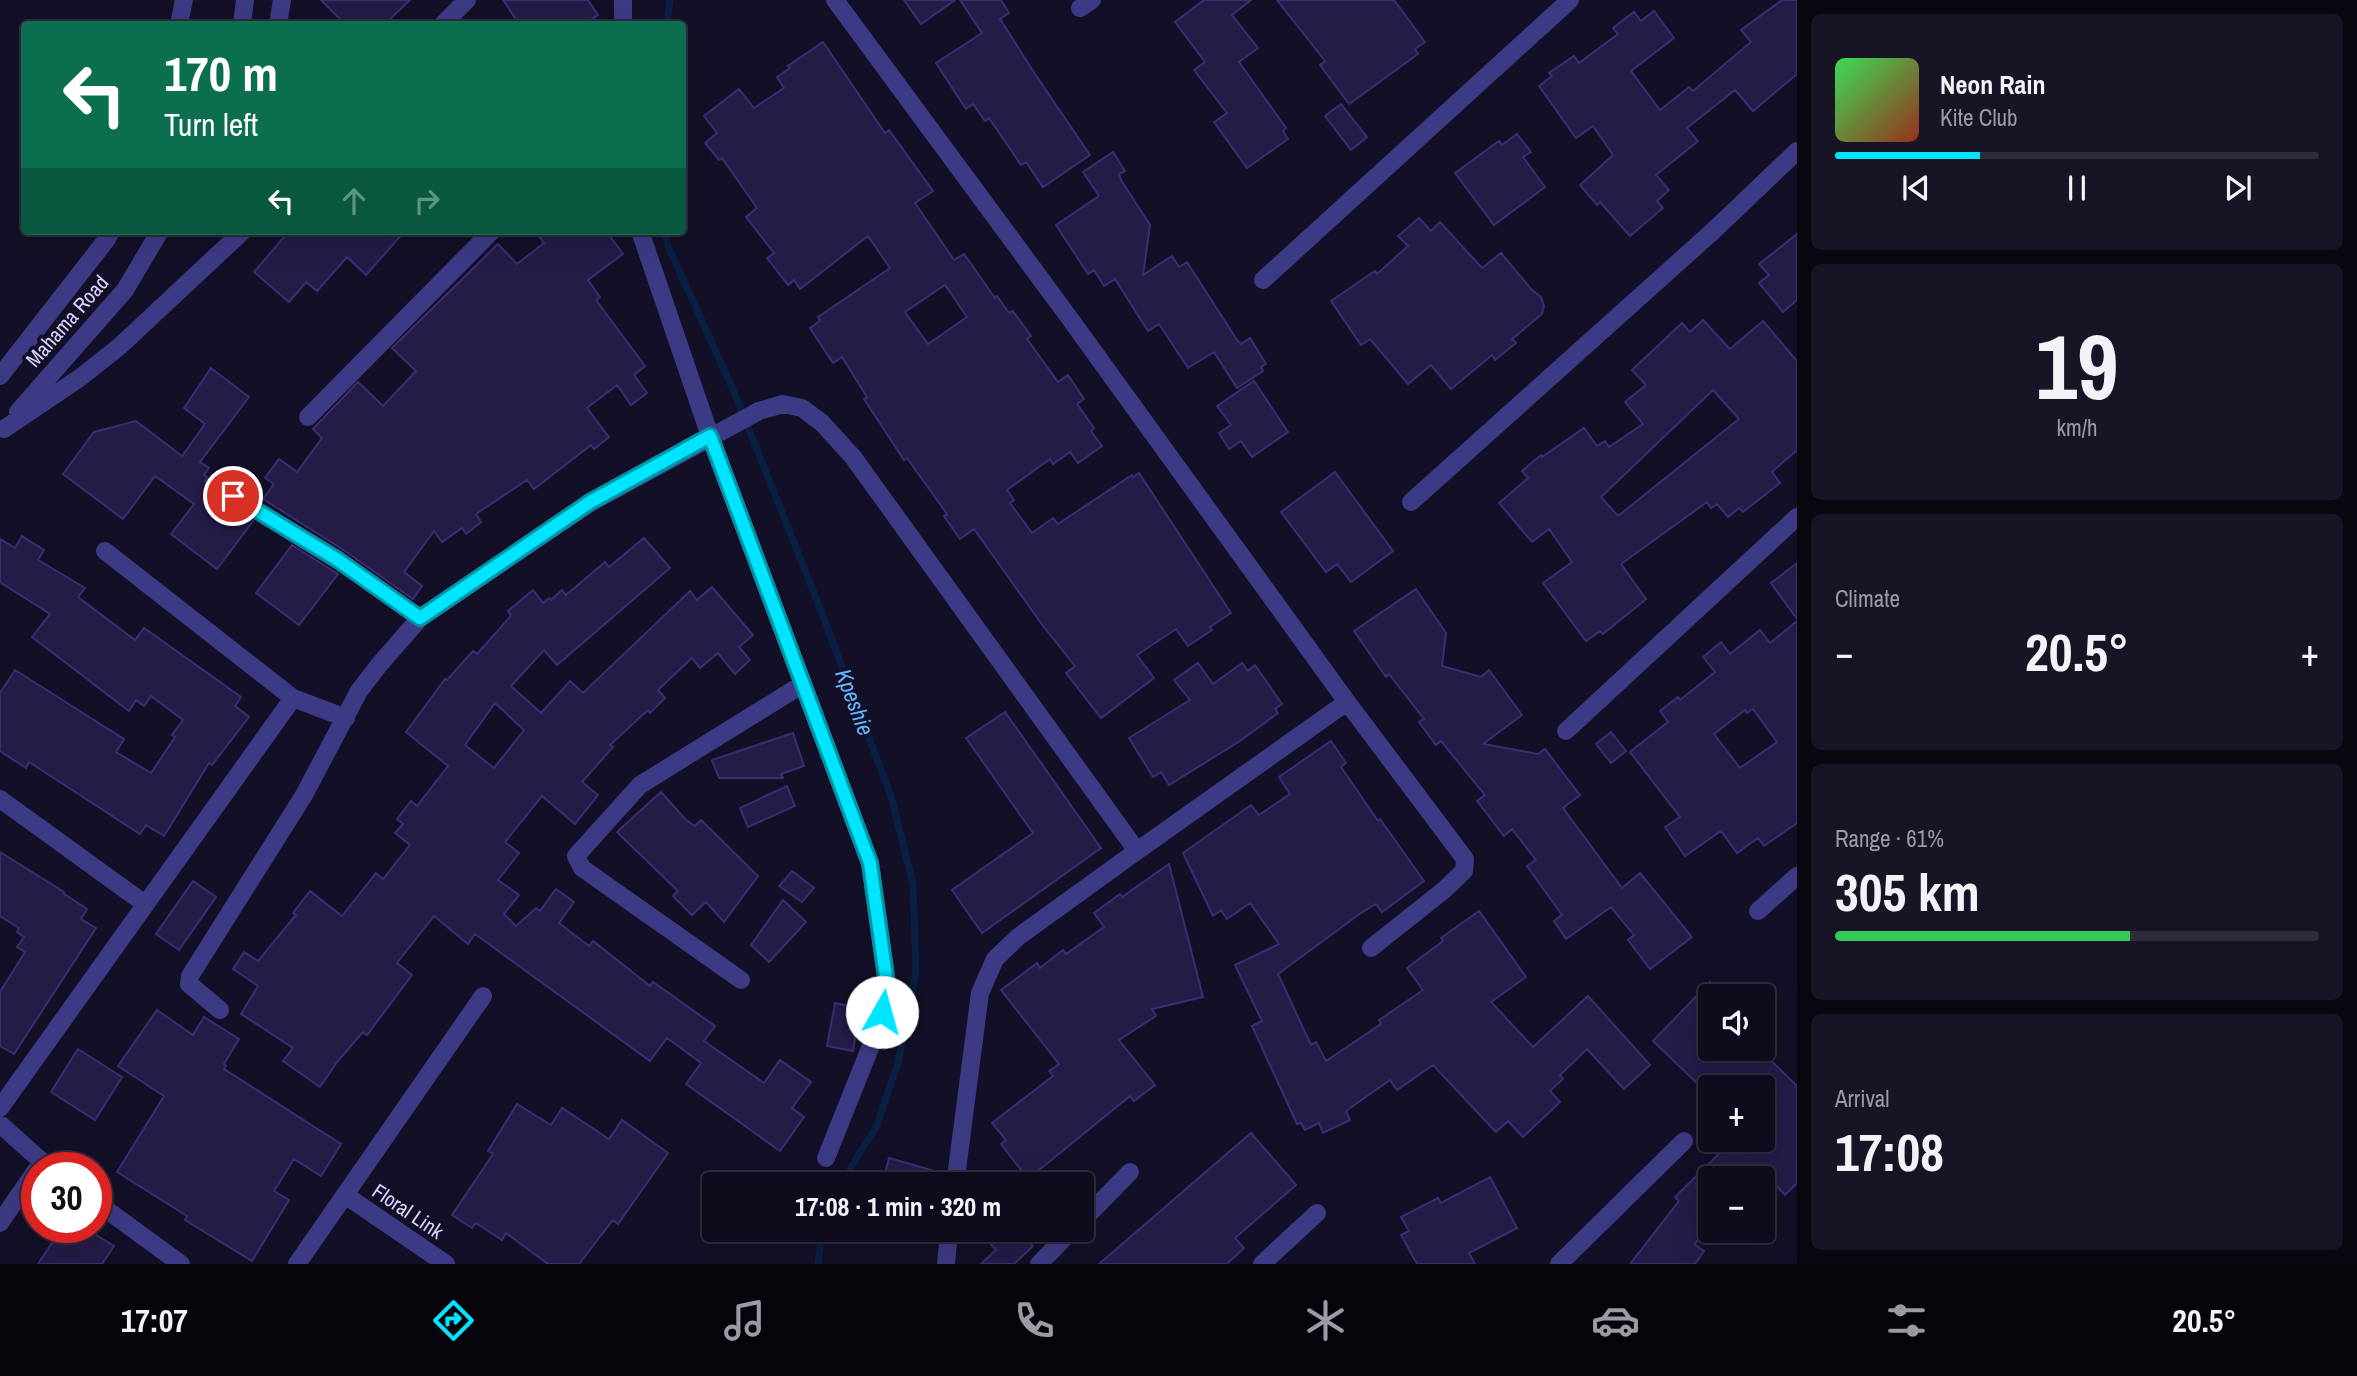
<!DOCTYPE html>
<meta charset="utf-8">
<style>
:root{--surface:#0e0b1c;--page:#171425;--text:#f1f3f6;--muted:#9b9ba3;--line:#2e2b3b;--accent:#00e5ff}
body{margin:0;font-family:"Archivo Narrow",sans-serif;background:var(--page);color:var(--text);height:100vh;display:flex;flex-direction:column;font-size:26px;white-space:nowrap}
*{box-sizing:border-box;margin:0}
p{font-size:23px;color:var(--muted)}
.icon{flex:none;width:38px;height:38px;fill:none;stroke:currentColor;stroke-width:2;stroke-linecap:round;stroke-linejoin:round}
.map{position:relative;flex:1;overflow:hidden}
.sheet{display:flex;flex-direction:column;gap:14px;padding:14px;background:#08060f;width:560px}
.sheet>*{flex:none}
.hud{position:absolute;left:21px;top:21px;width:665px;height:214px;border-radius:7px;box-shadow:0 7px 28px #0002,0 0 0 2px var(--line);background:#0b6e4f;color:#fff;overflow:hidden}
.fabs{position:absolute;left:1698px;top:984px;display:grid;gap:14px}
.fabs a{display:grid;place-items:center;width:77px;height:77px;border-radius:7px;background:var(--surface);box-shadow:0 7px 28px #0002,0 0 0 2px var(--line);font-size:35px}
.speed{position:absolute;left:21px;top:1152px;display:flex;gap:14px;font-size:35px;font-weight:700;text-align:center}
.speed>*{display:grid;place-content:center;width:91px;height:91px;border-radius:50%;background:var(--surface);box-shadow:0 7px 28px #0002,0 0 0 2px var(--line);line-height:1}
.speed .limit{border:10px solid #d22;background:#fff;color:#111}
.pin{position:absolute;display:grid;place-items:center;width:60px;height:60px;color:#fff;margin:-30px;border:4px solid #fff;border-radius:50%;box-shadow:0 2px 7px #0007}
.me{position:absolute;width:77px;margin:-38px;rotate:7deg;stroke-linejoin:round;filter:drop-shadow(0 0 5px #0008)}
.turn{display:flex;align-items:center;gap:24px;height:147px;padding:0 28px;font-size:32px}
.turn .icon{width:91px;height:91px;stroke-width:2.5}
.turn b{display:block;font-size:49px;line-height:60px}
.lanes{display:flex;align-items:center;height:66px;padding:0 28px;background:#0003;justify-content:center;gap:35px;direction:ltr}
.lanes .off{opacity:.35}
.big{font-size:52px;font-weight:700;line-height:1.1}
.sheet .widget{flex:1;display:flex;flex-direction:column;justify-content:center;gap:10px;min-width:0;padding:0 24px;border-radius:10px;background:var(--page)}
.sheet .dial{align-items:center;gap:0}
.dial b{font-size:91px;line-height:1}
.song{display:flex;align-items:center;gap:21px}
.cover{width:84px;height:84px;border-radius:10px;background:linear-gradient(135deg,hsl(130 70% 55%),hsl(10 70% 35%))}
.played{height:7px;border-radius:4px;background:linear-gradient(90deg,var(--accent) 30%,var(--line) 30%)}
.keys{display:flex;justify-content:space-around;direction:ltr}
.heat{display:flex;justify-content:space-between;align-items:center;font-size:38px;direction:ltr}
.charge{height:10px;border-radius:5px;background:linear-gradient(90deg,#34c759 61%,var(--line) 0)}
.trip{position:absolute;left:702px;top:1172px;width:392px;height:70px;border-radius:7px;background:var(--surface);box-shadow:0 7px 28px #0002,0 0 0 2px var(--line);font-weight:700;line-height:70px;text-align:center}
.tabs{display:flex;height:112px;justify-content:space-around;align-items:center;background:#06040b;color:var(--muted)}
.tabs .icon{width:49px;height:49px}
.tabs .selected{color:var(--accent)}
.tabs b{font-size:32px;color:var(--text)}
main{display:flex;flex:1;min-height:0}
.map>svg:first-child{display:block}
.lines{fill:none;stroke-linecap:round;stroke-linejoin:round}
.stream{stroke:#0a1f44;stroke-width:7}
.building{fill:#241b47;stroke:#3b2d73;stroke-width:2;fill-rule:evenodd}
.minor{stroke:#3d3a85;stroke-width:18}
.route-casing{stroke:#0095a6;stroke-width:18}
.route{stroke:#00e5ff;stroke-width:12}
.labels{text-anchor:middle;dominant-baseline:central;stroke-width:7;stroke-linejoin:round;paint-order:stroke}
.street-label{font-size:21px;fill:#d9d4ff;stroke:#130f26}
.water-label{font-size:23px;font-style:italic;fill:#62b6ff;stroke:#130f26}
</style>
<main>
<div class="map">
<svg width="1797" height="1264" viewBox="0 0 1797 1264">
<rect width="100%" height="100%" fill="#130f26"/>
<g class="lines">
<!-- stream -->
<path class="stream" d="M 667,24 L 670,0
M 665,231 L 668,246 L 735,394 L 816,598 L 891,796 L 913,884 L 916,971 L 898,1063 L 877,1125 L 840,1185
M 818,1264 L 822,1230"/>
</g>
<!-- building -->
<path class="building" d="M 321,0 L 410,0 L 385,24 L 345,24 Z
M 503,0 L 588,0 L 598,15 L 585,24 L 519,24 Z
M 904,0 L 955,0 L 921,24 Z
M 960,0 L 1001,0 L 1009,13 L 1000,19 L 1035,74 L 1090,155 L 1043,187 L 1026,162 L 1021,165 L 989,118 L 985,121 L 973,104 L 966,109 L 936,63 L 982,33 Z
M 1204,0 L 1251,0 L 1232,15 L 1258,48 L 1239,62 L 1286,128 L 1283,131 L 1288,139 L 1247,168 L 1214,122 L 1227,113 L 1194,70 L 1205,62 L 1175,22 Z
M 1277,0 L 1394,0 L 1425,42 L 1415,49 L 1418,54 L 1349,104 L 1320,65 L 1325,61 Z
M 1782,0 L 1797,0 L 1797,74 L 1753,111 L 1735,90 L 1687,128 L 1698,141 L 1656,175 L 1669,190 L 1657,201 L 1663,208 L 1630,236 L 1600,202 L 1597,205 L 1580,185 L 1613,155 L 1593,126 L 1576,138 L 1539,86 L 1552,76 L 1549,73 L 1574,56 L 1579,63 L 1618,34 L 1613,28 L 1634,12 L 1641,21 L 1654,11 L 1674,38 L 1631,71 L 1660,110 L 1689,87 L 1693,91 L 1751,42 L 1741,30 Z
M 823,42 L 885,133 L 889,130 L 933,191 L 915,203 L 954,260 L 964,254 L 995,298 L 997,296 L 1009,313 L 1013,311 L 1031,336 L 1027,339 L 1058,382 L 1068,375 L 1084,399 L 1077,404 L 1094,428 L 1091,431 L 1102,446 L 1078,463 L 1070,452 L 1053,464 L 1050,459 L 1007,490 L 1014,500 L 1010,503 L 1032,533 L 1053,518 L 1058,524 L 1132,475 L 1133,477 L 1139,473 L 1231,613 L 1210,627 L 1212,630 L 1188,646 L 1176,629 L 1137,655 L 1154,678 L 1101,718 L 1066,673 L 1075,666 L 1043,626 L 974,529 L 960,539 L 944,516 L 947,514 L 907,458 L 904,460 L 864,399 L 867,397 L 842,357 L 833,363 L 810,328 L 820,321 L 818,317 L 890,268 L 868,236 L 800,289 L 794,280 L 788,285 L 767,258 L 774,253 L 746,217 L 757,208 L 722,158 L 719,160 L 705,143 L 717,133 L 704,116 L 739,89 L 754,108 L 784,88 L 777,77 L 790,68 L 788,66 ZM 945,285 L 967,317 L 928,344 L 905,312 Z
M 1341,104 L 1367,137 L 1351,150 L 1325,116 Z
M 1517,134 L 1531,152 L 1523,157 L 1545,187 L 1494,225 L 1455,173 L 1499,141 L 1502,145 Z
M 1113,152 L 1125,171 L 1119,174 L 1121,180 L 1150,225 L 1143,275 L 1172,256 L 1179,267 L 1187,262 L 1237,340 L 1241,344 L 1250,338 L 1266,364 L 1261,367 L 1263,371 L 1237,388 L 1214,352 L 1188,368 L 1159,324 L 1148,331 L 1115,279 L 1104,286 L 1094,270 L 1088,274 L 1056,225 L 1099,196 L 1083,172 Z
M 1419,218 L 1431,231 L 1440,222 L 1482,268 L 1501,253 L 1531,289 L 1541,297 L 1544,306 L 1542,314 L 1512,339 L 1516,343 L 1495,360 L 1492,355 L 1451,389 L 1431,365 L 1408,384 L 1370,339 L 1361,345 L 1331,301 L 1375,271 L 1377,274 L 1408,246 L 1398,236 Z
M 289,231 L 405,231 L 366,275 L 347,257 L 317,291 L 306,282 L 289,302 L 254,272 Z
M 535,231 L 606,231 L 623,254 L 588,280 L 600,297 L 596,300 L 645,366 L 634,375 L 647,393 L 631,405 L 617,385 L 587,408 L 609,437 L 594,449 L 591,445 L 534,489 L 527,480 L 476,514 L 481,522 L 466,534 L 462,528 L 442,542 L 434,531 L 404,572 L 422,586 L 413,599 L 345,551 L 263,499 L 274,484 L 265,478 L 279,459 L 297,472 L 322,438 L 313,429 L 358,382 L 383,406 L 416,371 L 392,348 L 498,244 L 517,264 L 544,243 Z
M 1797,234 L 1797,300 L 1783,312 L 1759,283 L 1769,275 L 1759,264 Z
M 1703,320 L 1730,349 L 1763,321 L 1797,361 L 1797,450 L 1772,472 L 1780,483 L 1743,512 L 1739,508 L 1728,517 L 1717,504 L 1711,508 L 1707,502 L 1621,564 L 1646,599 L 1603,634 L 1600,631 L 1586,641 L 1543,583 L 1572,562 L 1549,529 L 1532,542 L 1499,503 L 1528,478 L 1522,471 L 1541,455 L 1542,457 L 1584,428 L 1597,446 L 1605,441 L 1609,447 L 1643,424 L 1625,402 L 1646,385 L 1632,370 L 1682,323 L 1690,332 ZM 1713,390 L 1739,419 L 1618,516 L 1601,497 Z
M 211,368 L 249,397 L 200,462 L 209,468 L 204,475 L 208,478 L 205,481 L 222,494 L 223,502 L 253,521 L 217,569 L 171,534 L 194,504 L 155,476 L 123,519 L 63,474 L 94,432 L 136,421 L 182,456 L 205,424 L 184,408 Z
M 1254,381 L 1288,432 L 1252,457 L 1241,441 L 1229,449 L 1219,433 L 1231,425 L 1217,406 Z
M 1335,472 L 1393,551 L 1351,582 L 1337,564 L 1326,572 L 1281,512 Z
M 22,536 L 44,550 L 38,560 L 85,588 L 78,597 L 135,640 L 144,628 L 241,697 L 235,706 L 249,717 L 212,765 L 209,763 L 164,836 L 146,825 L 140,834 L 29,762 L 26,768 L 0,751 L 0,693 L 15,670 L 124,739 L 116,752 L 151,773 L 175,737 L 172,735 L 183,720 L 151,696 L 144,706 L 136,700 L 129,711 L 32,637 L 50,614 L 0,582 L 0,539 L 15,548 Z
M 644,538 L 670,568 L 557,665 L 544,650 L 511,686 L 541,713 L 570,681 L 583,693 L 690,591 L 697,600 L 712,587 L 753,635 L 739,647 L 750,660 L 735,674 L 718,653 L 700,668 L 692,658 L 658,690 L 665,698 L 650,713 L 648,710 L 610,745 L 613,747 L 582,782 L 598,795 L 575,824 L 542,796 L 505,842 L 519,853 L 498,880 L 519,895 L 504,914 L 516,926 L 536,908 L 540,911 L 556,889 L 574,902 L 559,923 L 589,946 L 593,941 L 650,986 L 653,982 L 715,1026 L 704,1041 L 764,1083 L 780,1060 L 811,1082 L 792,1108 L 804,1117 L 780,1151 L 686,1084 L 701,1063 L 667,1038 L 650,1061 L 475,934 L 468,944 L 434,916 L 397,963 L 412,975 L 367,1035 L 363,1032 L 337,1062 L 320,1087 L 283,1061 L 293,1048 L 241,1014 L 258,986 L 233,969 L 244,952 L 258,961 L 296,915 L 293,913 L 310,891 L 342,916 L 376,873 L 383,879 L 410,845 L 395,833 L 403,824 L 397,819 L 411,801 L 417,806 L 448,766 L 406,732 L 445,679 L 447,680 L 473,651 L 477,654 L 511,616 L 508,611 L 533,590 L 543,603 L 549,598 L 551,600 L 562,590 L 566,595 L 605,562 L 609,567 ZM 495,703 L 524,730 L 494,768 L 465,745 Z
M 292,545 L 338,574 L 299,625 L 256,593 Z
M 1797,563 L 1797,619 L 1771,583 Z
M 1416,589 L 1446,633 L 1442,666 L 1481,677 L 1489,670 L 1522,715 L 1483,744 L 1538,754 L 1545,749 L 1580,795 L 1563,808 L 1622,888 L 1640,873 L 1692,937 L 1650,969 L 1628,940 L 1634,935 L 1611,907 L 1566,939 L 1554,921 L 1562,915 L 1527,866 L 1536,860 L 1512,829 L 1504,836 L 1477,801 L 1485,795 L 1441,741 L 1436,745 L 1419,722 L 1424,719 L 1389,674 L 1386,677 L 1354,631 Z
M 1797,621 L 1797,823 L 1764,846 L 1758,838 L 1737,853 L 1721,831 L 1685,856 L 1665,827 L 1680,817 L 1630,752 L 1668,722 L 1660,711 L 1678,697 L 1680,700 L 1715,672 L 1703,657 L 1721,642 L 1730,654 L 1760,630 L 1770,643 ZM 1753,709 L 1777,742 L 1740,768 L 1714,734 L 1745,710 L 1747,713 Z
M 1198,663 L 1213,684 L 1242,663 L 1248,671 L 1255,665 L 1282,704 L 1275,709 L 1278,713 L 1240,741 L 1169,785 L 1161,772 L 1153,777 L 1129,738 L 1190,700 L 1174,680 Z
M 1005,712 L 1101,848 L 982,933 L 952,890 L 1033,833 L 966,738 Z
M 1611,732 L 1626,751 L 1611,763 L 1596,744 Z
M 793,733 L 804,766 L 781,774 L 783,778 L 719,778 L 712,760 Z
M 1331,741 L 1346,763 L 1341,767 L 1378,821 L 1380,819 L 1424,881 L 1382,912 L 1376,904 L 1361,913 L 1278,974 L 1311,1045 L 1316,1042 L 1326,1061 L 1381,1024 L 1379,1020 L 1423,990 L 1407,968 L 1443,941 L 1441,938 L 1479,911 L 1526,977 L 1491,1002 L 1533,1047 L 1588,996 L 1650,1065 L 1624,1089 L 1587,1049 L 1560,1075 L 1563,1079 L 1550,1091 L 1560,1102 L 1523,1137 L 1508,1121 L 1496,1132 L 1433,1065 L 1397,1090 L 1390,1080 L 1346,1111 L 1350,1120 L 1323,1133 L 1319,1123 L 1305,1130 L 1301,1123 L 1297,1124 L 1252,1026 L 1262,1021 L 1235,965 L 1279,944 L 1250,903 L 1227,919 L 1221,910 L 1213,916 L 1183,853 L 1251,805 L 1259,815 L 1290,794 L 1279,777 Z
M 787,786 L 795,806 L 748,827 L 740,808 Z
M 661,792 L 686,820 L 695,826 L 701,820 L 758,876 L 724,922 L 706,902 L 692,915 L 673,896 L 678,891 L 617,832 Z
M 0,852 L 64,892 L 63,893 L 87,909 L 81,919 L 96,928 L 14,1054 L 0,1046 L 0,992 L 25,952 L 17,947 L 24,937 L 17,932 L 19,928 L 0,916 Z
M 1169,864 L 1203,997 L 1152,1009 L 1156,1016 L 1119,1040 L 1155,1085 L 1134,1101 L 1130,1096 L 1028,1179 L 1001,1144 L 1006,1140 L 992,1123 L 1053,1076 L 1049,1071 L 1059,1064 L 1001,990 L 1037,963 L 1040,968 L 1063,950 L 1066,954 L 1104,927 L 1094,913 L 1120,894 L 1122,897 Z
M 792,871 L 814,888 L 802,902 L 779,886 Z
M 193,881 L 216,897 L 179,950 L 156,934 Z
M 783,900 L 806,922 L 769,962 L 751,945 Z
M 1710,982 L 1710,1048 L 1758,1048 L 1797,1086 L 1797,1183 L 1785,1195 L 1769,1178 L 1710,1178 L 1710,1228 L 1694,1244 L 1704,1251 L 1695,1264 L 1630,1264 L 1679,1201 L 1675,1197 L 1734,1139 L 1762,1139 L 1762,1087 L 1701,1087 L 1653,1041 Z
M 835,1003 L 860,1008 L 853,1051 L 827,1046 Z
M 157,1010 L 193,1035 L 204,1017 L 239,1039 L 224,1064 L 226,1066 L 224,1069 L 341,1144 L 321,1176 L 294,1159 L 274,1191 L 289,1200 L 252,1261 L 185,1220 L 187,1216 L 117,1172 L 164,1096 L 118,1066 Z
M 78,1049 L 122,1077 L 95,1120 L 51,1092 Z
M 517,1104 L 551,1125 L 562,1108 L 609,1139 L 622,1120 L 668,1153 L 618,1224 L 613,1220 L 579,1264 L 548,1264 L 506,1233 L 502,1240 L 476,1223 L 472,1228 L 452,1215 L 493,1154 L 488,1151 Z
M 1251,1133 L 1296,1185 L 1235,1238 L 1244,1248 L 1227,1264 L 1099,1264 Z
M 889,1158 L 945,1174 L 944,1185 L 882,1185 Z
M 1490,1177 L 1517,1228 L 1469,1253 L 1475,1264 L 1417,1264 L 1401,1235 L 1409,1231 L 1401,1217 L 1438,1198 L 1441,1203 Z
M 31,1227 L 83,1227 L 114,1246 L 102,1264 L 38,1264 L 53,1241 Z
M 978,1230 L 1042,1230 L 1029,1242 L 1033,1246 L 1014,1264 L 981,1264 L 996,1250 Z"/>
<g class="lines">
<!-- minor -->
<path class="minor" d="M 835,0 L 1068,316 L 1347,702 L 1465,859 L 1464,871 L 1444,890 L 1371,948
M 1080,8 L 1092,0
M 179,24 L 184,0
M 242,24 L 245,0
M 278,24 L 282,0
M 443,24 L 467,0
M 623,24 L 623,0
M 640,231 L 710,436 L 870,863 L 888,991 L 876,1033 L 826,1158
M 1263,280 L 1570,0
M 0,376 L 107,239 L 111,231
M 18,412 L 125,290 L 160,231
M 308,417 L 492,231
M 4,429 L 81,377 L 120,346 L 243,231
M 233,496 L 338,560 L 420,618
M 1411,502 L 1712,232 L 1797,151
M 293,698 L 346,718
M 1566,731 L 1797,517
M 0,799 L 145,904
M 1758,911 L 1797,876
M 741,980 L 582,868 L 576,856 L 640,785 L 803,684
M 220,1010 L 189,984 L 190,976 L 304,795 L 359,691 L 379,665 L 420,618 L 590,503 L 759,411 L 783,404 L 802,408 L 822,423 L 853,457 L 1137,851
M 0,1108 L 293,698 L 105,551
M 0,1124 L 48,1167
M 955,1185 L 980,993 L 995,959 L 1018,937 L 1137,851 L 1347,702
M 345,1195 L 446,1264
M 96,1202 L 181,1264
M 1082,1221 L 1130,1172
M 0,1223 L 37,1169
M 297,1264 L 483,996
M 946,1264 L 949,1230
M 1039,1264 L 1072,1230
M 1262,1264 L 1317,1213
M 1559,1264 L 1684,1141"/>
</g>
<g class="lines">
<defs>
<path id="route" d="M 233,496 L 338,560 L 420,618 L 590,502 L 710,436 L 870,863 L 888,991 L 882,1012"/>
</defs>
<!-- route casing -->
<use href="#route" class="route-casing"/>
<!-- route -->
<use href="#route" class="route"/>
</g>
<g class="labels">
<!-- street labels -->
<g class="street-label">
<text transform="translate(67 321) rotate(-49)">Mahama Road</text>
<text transform="translate(408 1211) rotate(34)">Floral Link</text>
</g>
<!-- water labels -->
<g class="water-label">
<text transform="translate(855 702) rotate(69)">Kpeshie</text>
</g>
</g>
</svg>
<div class="fabs">
<a><svg class="icon" aria-label="sound" viewBox="0 0 24 24"><path d="M4 9h4l5-4v14l-5-4H4zM17 9q2 3 0 6"/></svg></a>
<a>+</a>
<a>−</a>
</div>
<div class="speed"><div class="limit">30</div></div>
<div class="pin" style="left:233px;top:496px;background:#d93025"><svg class="icon" aria-label="arrive" viewBox="0 0 24 24"><path d="M6 21V4h12l-3 4 3 4H6"/></svg></div>
<svg class="me" style="left:882px;top:1012px" viewBox="-20 -20 40 40"><circle r="19" fill="#fff"/><path d="M0-13L10 11 0 6-10 11z" fill="#00e5ff"/></svg>
<div class="trip">17:08 · 1 min · 320 m</div>
<div class="hud">
<div class="turn"><svg class="icon" aria-label="left" viewBox="0 0 24 24"><path d="M17 20v-9H6M10 6l-5 5 5 5"/></svg><div><b>170 m</b>Turn left</div></div>
<div class="lanes"><svg class="icon" aria-label="left" viewBox="0 0 24 24"><path d="M17 20v-9H6M10 6l-5 5 5 5"/></svg><svg class="icon off" aria-label="ahead" viewBox="0 0 24 24"><path d="M12 20V5M6 11l6-6 6 6"/></svg><svg class="icon off" aria-label="right" viewBox="0 0 24 24"><path d="M7 20v-9h11M14 6l5 5-5 5"/></svg></div>
</div>
</div>
<section class="sheet">
<div class="widget">
<div class="song"><i class="cover"></i><div><b>Neon Rain</b><p>Kite Club</p></div></div>
<div class="played"></div>
<div class="keys"><svg class="icon" aria-label="previous" viewBox="0 0 24 24"><path d="M18 5L8 12l10 7zM5 5v14"/></svg><svg class="icon" aria-label="pause" viewBox="0 0 24 24"><path d="M8 5v14M16 5v14"/></svg><svg class="icon" aria-label="next" viewBox="0 0 24 24"><path d="M6 5l10 7-10 7zM19 5v14"/></svg></div>
</div>
<div class="widget dial"><b>19</b><p>km/h</p></div>
<div class="widget"><p>Climate</p>
<div class="heat"><a>−</a><b class="big">20.5°</b><a>+</a></div>
</div>
<div class="widget"><p>Range · 61%</p><b class="big">305 km</b><div class="charge"></div></div>
<div class="widget"><p>Arrival</p><b class="big">17:08</b></div>
</section>
</main>
<nav class="tabs">
<b>17:07</b>
<svg class="icon selected" aria-label="directions" viewBox="0 0 24 24"><path d="M12 3l9 9-9 9-9-9zM9 14v-3h6M13 9l2 2-2 2"/></svg>
<svg class="icon" aria-label="music" viewBox="0 0 24 24"><path d="M9 18V5l10-2v13"/><circle cx="6" cy="18" r="3"/><circle cx="16" cy="16" r="3"/></svg>
<svg class="icon" aria-label="phone" viewBox="0 0 24 24"><path d="M5 4h4l2 5-3 2q2 4 5 5l2-3 5 2v4C11 20 4 13 5 4z"/></svg>
<svg class="icon" aria-label="climate" viewBox="0 0 24 24"><path d="M12 3v18M4 7l16 10M4 17L20 7"/></svg>
<svg class="icon" aria-label="car" viewBox="0 0 24 24"><path d="M5 17H2v-5l4-1 3-4h7l3 4 3 1v5h-3M9 17h6M6 11h13"/><circle cx="7" cy="17" r="2"/><circle cx="17" cy="17" r="2"/></svg>
<svg class="icon" aria-label="filters" viewBox="0 0 24 24"><path d="M4 7h16M4 17h16"/><circle cx="9" cy="7" r="2"/><circle cx="15" cy="17" r="2"/></svg>
<b>20.5°</b>
</nav>
